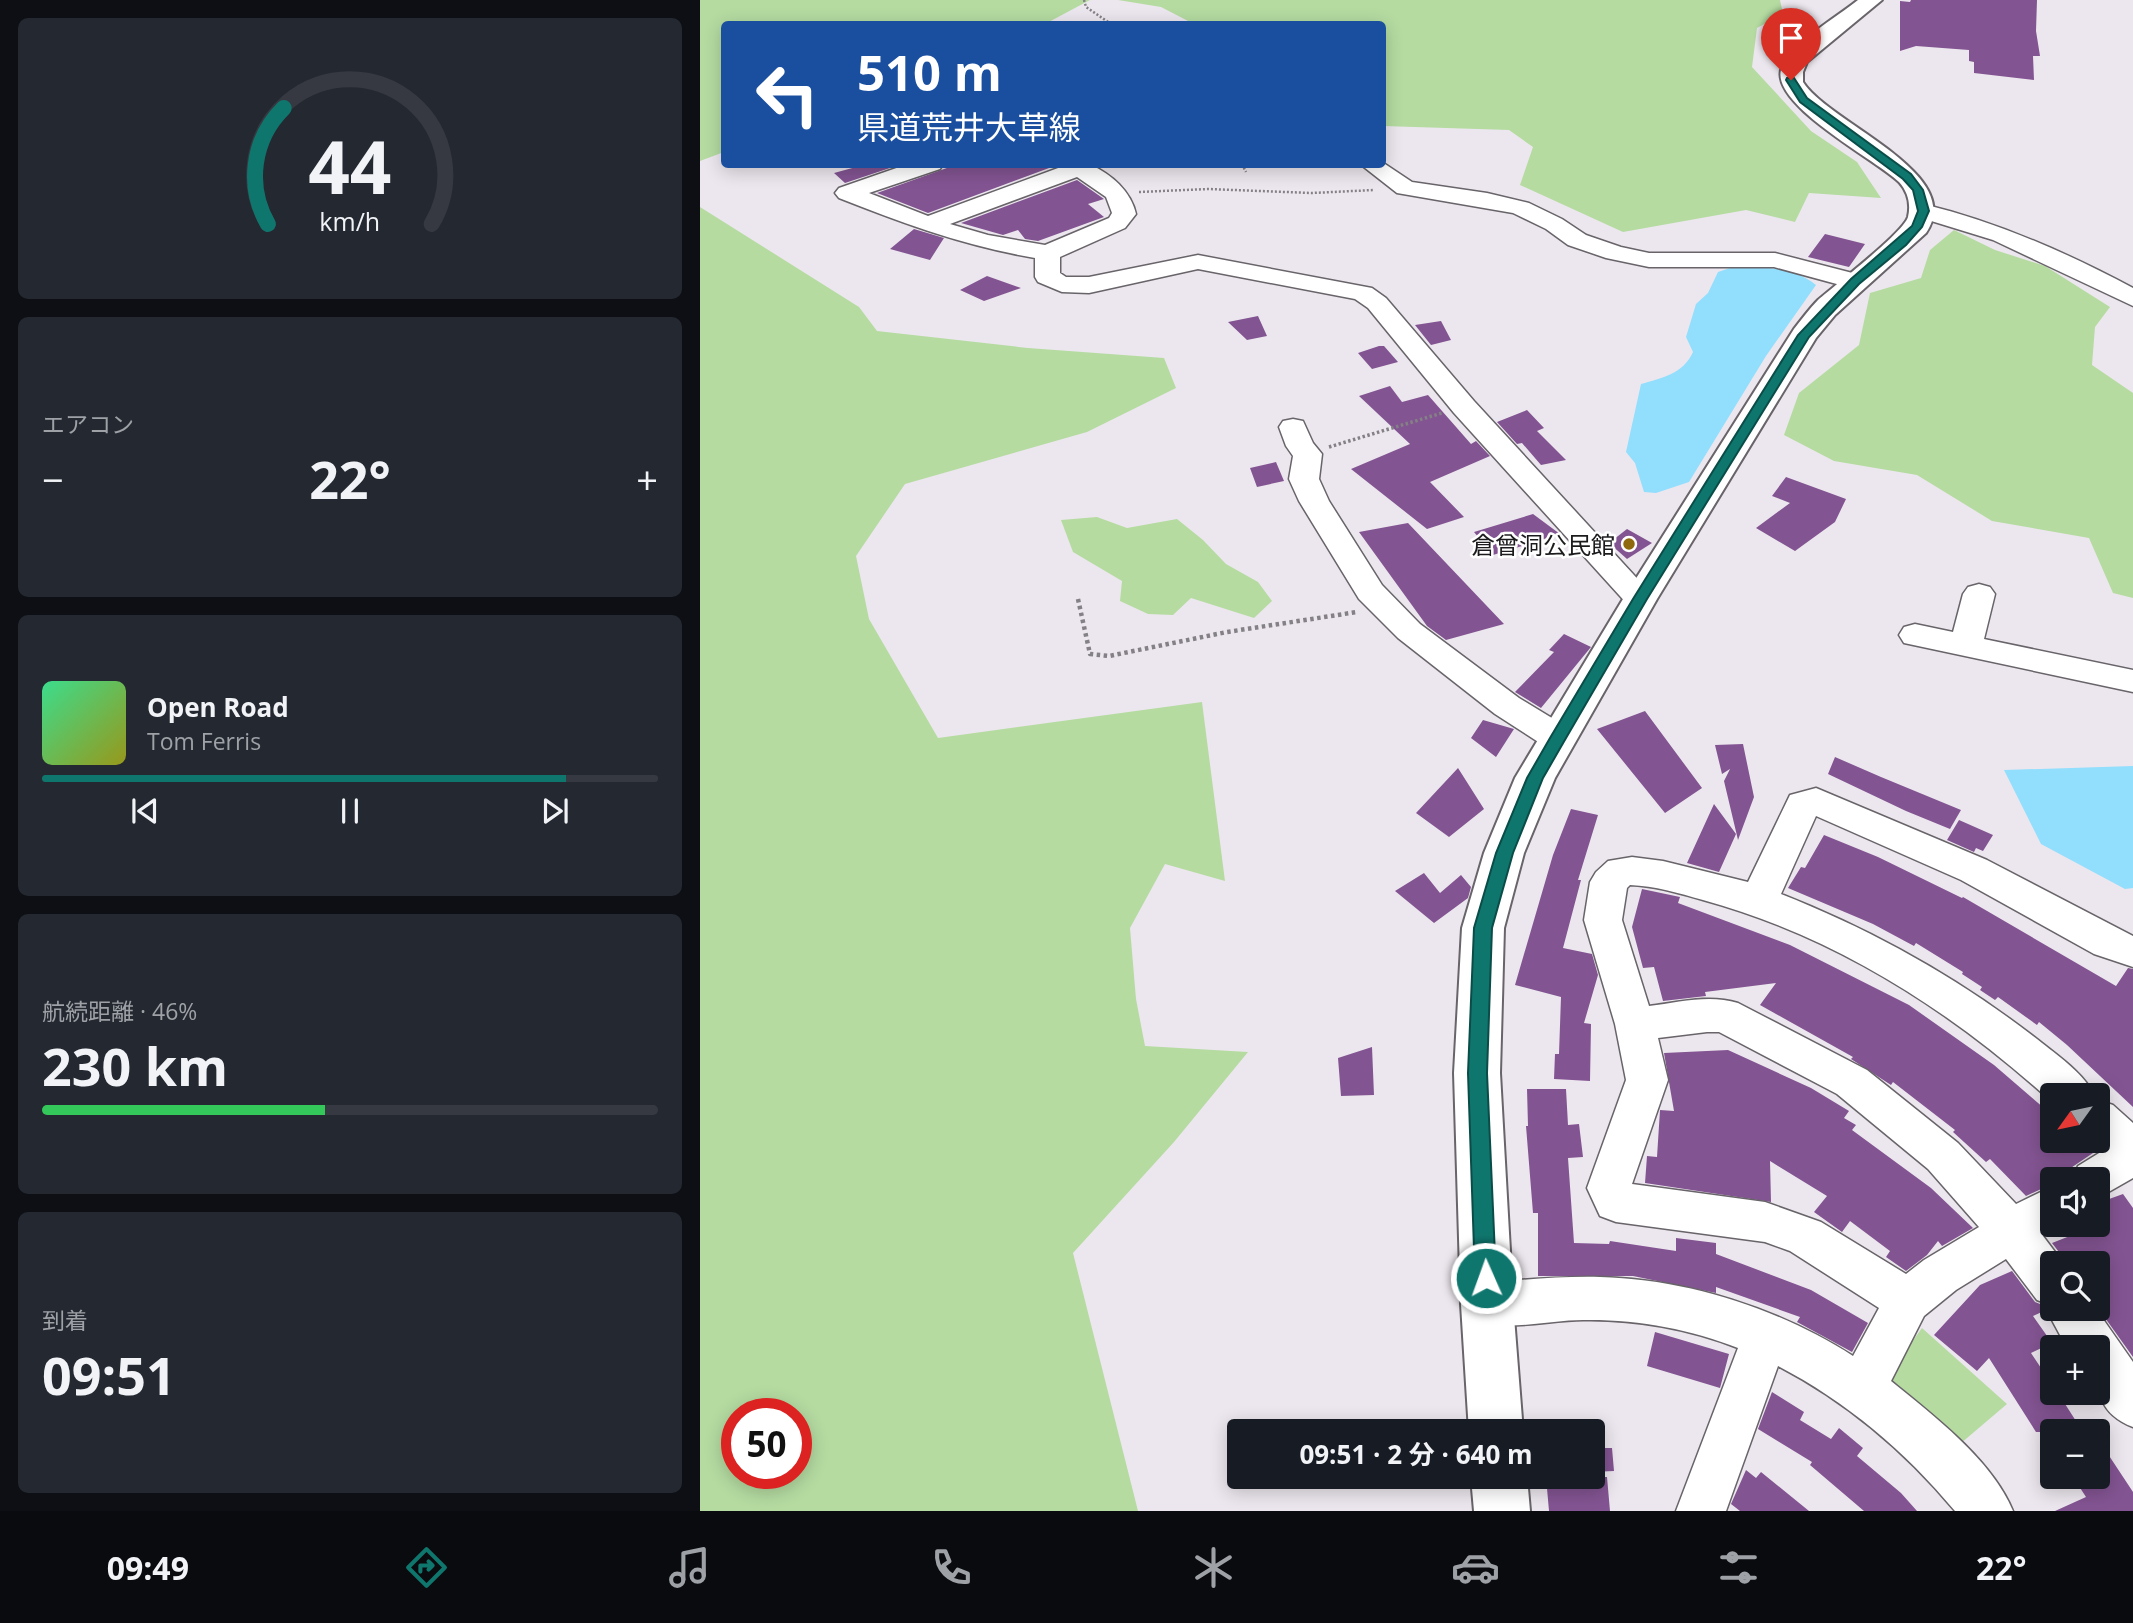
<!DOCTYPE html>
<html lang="ja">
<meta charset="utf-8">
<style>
:root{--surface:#171b24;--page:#242831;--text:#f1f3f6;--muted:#9ea1a6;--line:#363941;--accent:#0f766e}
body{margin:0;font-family:"Open Sans","Noto Sans JP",sans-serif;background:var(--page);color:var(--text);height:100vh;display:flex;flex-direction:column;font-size:26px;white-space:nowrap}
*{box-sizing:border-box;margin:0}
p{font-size:23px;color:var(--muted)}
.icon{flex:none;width:38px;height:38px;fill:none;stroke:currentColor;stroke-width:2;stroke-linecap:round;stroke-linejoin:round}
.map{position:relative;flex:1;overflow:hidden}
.sheet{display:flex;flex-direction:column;gap:18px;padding:18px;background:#0d0f14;width:700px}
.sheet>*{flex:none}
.banner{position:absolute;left:21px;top:21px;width:665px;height:147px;border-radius:7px;box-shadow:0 4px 18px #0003;background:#1a4fa0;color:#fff;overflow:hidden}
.needle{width:46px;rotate:237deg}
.tools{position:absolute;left:1340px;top:1083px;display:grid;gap:14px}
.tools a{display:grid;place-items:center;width:70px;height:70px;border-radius:7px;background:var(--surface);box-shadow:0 4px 18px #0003;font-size:35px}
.speed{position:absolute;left:21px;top:1398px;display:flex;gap:14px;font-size:35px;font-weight:700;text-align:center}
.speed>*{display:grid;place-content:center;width:91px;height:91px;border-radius:50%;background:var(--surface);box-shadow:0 4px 18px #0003;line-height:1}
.speed .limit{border:10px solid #d22;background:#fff;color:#111}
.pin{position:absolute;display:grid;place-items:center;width:60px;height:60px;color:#fff;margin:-72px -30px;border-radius:50% 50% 50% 0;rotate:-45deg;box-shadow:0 0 7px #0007}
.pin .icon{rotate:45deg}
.me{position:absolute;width:77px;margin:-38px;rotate:358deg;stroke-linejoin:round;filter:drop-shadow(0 0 5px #0008)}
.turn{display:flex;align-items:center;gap:24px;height:147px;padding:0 21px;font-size:32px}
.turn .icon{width:91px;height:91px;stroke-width:2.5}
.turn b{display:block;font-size:49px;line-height:60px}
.big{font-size:52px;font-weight:700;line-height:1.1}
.sheet .tile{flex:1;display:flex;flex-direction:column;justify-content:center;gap:10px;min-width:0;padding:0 24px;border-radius:10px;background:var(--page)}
.sheet .dial{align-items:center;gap:0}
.dial svg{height:182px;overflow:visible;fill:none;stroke:var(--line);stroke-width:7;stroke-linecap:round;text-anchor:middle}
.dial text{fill:var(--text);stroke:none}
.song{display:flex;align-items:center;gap:21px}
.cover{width:84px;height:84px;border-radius:10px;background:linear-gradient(135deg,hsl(150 70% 55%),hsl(60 70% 35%))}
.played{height:7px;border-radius:4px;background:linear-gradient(90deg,var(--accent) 85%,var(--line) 85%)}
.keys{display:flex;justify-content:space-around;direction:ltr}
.heat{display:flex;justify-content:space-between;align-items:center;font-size:38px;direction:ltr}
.charge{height:10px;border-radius:5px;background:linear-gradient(90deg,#34c759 46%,var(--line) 0)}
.trip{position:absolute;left:527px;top:1419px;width:378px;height:70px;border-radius:7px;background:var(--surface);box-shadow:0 4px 18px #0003;font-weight:700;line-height:70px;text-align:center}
.tabs{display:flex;height:112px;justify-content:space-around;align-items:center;background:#090b0e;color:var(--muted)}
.tabs .icon{width:49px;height:49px}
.tabs .active{color:var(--accent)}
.tabs b{font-size:32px;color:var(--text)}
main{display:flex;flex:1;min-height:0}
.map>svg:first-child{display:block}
.green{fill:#b5dba1;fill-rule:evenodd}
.water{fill:#92defd}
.building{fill:#835492}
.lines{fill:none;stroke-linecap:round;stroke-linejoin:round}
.minor-casing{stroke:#686469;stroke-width:3}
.major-casing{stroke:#686469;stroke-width:4}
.path-far2{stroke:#848186;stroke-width:2.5;stroke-dasharray:2 2;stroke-linecap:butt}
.path-far1{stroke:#848186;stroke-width:3.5;stroke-dasharray:2.5 2.5;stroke-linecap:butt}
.path{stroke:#848186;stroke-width:4.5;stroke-dasharray:3.5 3.5;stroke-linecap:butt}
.minor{fill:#fff;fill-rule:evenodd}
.major{fill:#fff;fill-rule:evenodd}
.route{fill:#0f766e;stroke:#0a4d48;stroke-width:2}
.poi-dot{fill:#8e690d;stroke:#fff;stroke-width:2.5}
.labels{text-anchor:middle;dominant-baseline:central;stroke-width:5;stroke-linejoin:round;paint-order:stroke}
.poi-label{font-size:24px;fill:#1b1a1c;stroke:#fff;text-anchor:end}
</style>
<main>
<section class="sheet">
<div class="tile dial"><svg viewBox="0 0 100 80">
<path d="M14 69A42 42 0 1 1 86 69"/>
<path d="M14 69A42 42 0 0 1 21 18" stroke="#0f766e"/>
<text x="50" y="56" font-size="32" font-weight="700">44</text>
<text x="50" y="72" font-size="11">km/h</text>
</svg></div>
<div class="tile"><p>エアコン</p>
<div class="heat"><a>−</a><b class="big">22°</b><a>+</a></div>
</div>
<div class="tile">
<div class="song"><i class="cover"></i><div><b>Open Road</b><p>Tom Ferris</p></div></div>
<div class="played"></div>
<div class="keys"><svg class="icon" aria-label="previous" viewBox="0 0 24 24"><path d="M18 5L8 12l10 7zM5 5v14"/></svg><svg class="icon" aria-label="pause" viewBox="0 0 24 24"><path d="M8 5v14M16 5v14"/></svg><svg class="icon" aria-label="next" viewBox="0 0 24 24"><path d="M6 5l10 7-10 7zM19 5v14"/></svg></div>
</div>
<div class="tile"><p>航続距離 · 46%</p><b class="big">230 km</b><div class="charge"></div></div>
<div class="tile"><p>到着</p><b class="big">09:51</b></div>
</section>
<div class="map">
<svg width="1433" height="1511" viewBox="0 0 1433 1511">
<rect width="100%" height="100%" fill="#ece7ee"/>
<!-- green -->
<path class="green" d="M 0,0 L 390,0 L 345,24 L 24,24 L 24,152 L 0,161 Z
M 418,0 L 1080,0 L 1083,14 L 1057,28 L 1052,67 L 1111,131 L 1157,162 L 1181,198 L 1109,193 L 1095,222 L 1046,210 L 923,232 L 820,185 L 833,147 L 809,130 L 683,126 L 682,24 L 489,24 L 490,22 L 461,7 Z
M 0,207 L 159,307 L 177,331 L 328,348 L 464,358 L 476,388 L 387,432 L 205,484 L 156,556 L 169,619 L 238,738 L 502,702 L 525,881 L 465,864 L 430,928 L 436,999 L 445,1046 L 548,1052 L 474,1142 L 373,1253 L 438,1511 L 0,1511 ZM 96,1414 L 96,1474 L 37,1474 L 37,1414 Z
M 1254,230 L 1295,250 L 1345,266 L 1410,307 L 1395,327 L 1392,365 L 1433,393 L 1433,598 L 1413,593 L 1389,538 L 1292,521 L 1217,475 L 1134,461 L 1084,435 L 1099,393 L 1159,345 L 1170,293 L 1221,278 L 1230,250 Z
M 397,517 L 427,528 L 477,519 L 503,540 L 526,564 L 558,582 L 572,601 L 554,618 L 491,598 L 473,615 L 448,614 L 420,601 L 422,581 L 373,552 L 361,520 Z
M 1222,1328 L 1307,1404 L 1260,1444 L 1187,1376 Z"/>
<!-- water -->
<path class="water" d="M 1033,267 C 1064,268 1091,265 1116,285 L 1066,356 L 989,482 L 956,493 L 944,492 L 935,463 L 926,452 L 941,384 C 962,378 983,374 993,352 L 986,337 L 996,304 L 1008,293 L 1018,272 Z
M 1433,766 L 1433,888 L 1425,889 L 1341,844 L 1304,770 Z"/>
<!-- building -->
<path class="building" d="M 1211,0 L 1337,0 L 1336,31 L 1340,56 L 1333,56 L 1334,80 L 1274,73 L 1274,62 L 1269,61 L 1269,50 L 1216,46 L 1200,51 L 1200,1 L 1210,2 Z
M 167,164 L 186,164 L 190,168 L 145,183 L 134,173 Z
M 258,164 L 360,164 L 228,213 L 177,193 Z
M 377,180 L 404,199 L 388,204 L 404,217 L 338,241 L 325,239 L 318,230 L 303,235 L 261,223 Z
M 214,229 L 244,238 L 230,260 L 190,249 Z
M 1125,234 L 1165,244 L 1149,267 L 1108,257 Z
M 287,276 L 321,288 L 284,301 L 260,290 Z
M 558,316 L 567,336 L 547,340 L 528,322 Z
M 741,321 L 751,340 L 731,345 L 715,325 Z
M 679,346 L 684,346 L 698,362 L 672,369 L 658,353 Z
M 690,386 L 702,402 L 728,395 L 771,444 L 776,441 L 790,456 L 730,482 L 764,517 L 727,529 L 651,469 L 710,444 L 659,396 Z
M 827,410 L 844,428 L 837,431 L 866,460 L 841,465 L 822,443 L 817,444 L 797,422 Z
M 576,462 L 584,481 L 557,487 L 550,468 Z
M 1086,477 L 1146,499 L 1135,522 L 1095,551 L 1056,528 L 1090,503 L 1072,496 Z
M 833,514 L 860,534 L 793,555 L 774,532 Z
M 708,523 L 804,624 L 746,640 L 727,626 L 659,532 Z
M 927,529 L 952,543 L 927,559 L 909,543 Z
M 864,634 L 891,647 L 841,708 L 815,692 L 854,652 L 849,650 Z
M 945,711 L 1002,788 L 965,813 L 897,729 Z
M 783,720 L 814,729 L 796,757 L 771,738 Z
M 1043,744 L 1054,797 L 1038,840 L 1024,781 L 1030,769 L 1022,774 L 1015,745 Z
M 1135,757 L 1181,777 L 1261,810 L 1250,829 L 1206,811 L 1128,774 Z
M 758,768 L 784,809 L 749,837 L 716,813 Z
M 1014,804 L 1036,834 L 1019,872 L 987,863 Z
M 871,809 L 898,815 L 878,880 L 881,880 L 863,948 L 892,954 L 898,975 L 884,1023 L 891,1024 L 890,1081 L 854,1079 L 855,1054 L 859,1054 L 861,997 L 815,985 L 853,855 Z
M 1259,820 L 1293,835 L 1283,851 L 1276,848 L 1274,852 L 1247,840 Z
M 1124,835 L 1178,857 L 1262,898 L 1263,897 L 1416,986 L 1428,968 L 1433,969 L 1433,1107 L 1367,1045 L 1339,1022 L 1337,1025 L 1298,997 L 1295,1000 L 1280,990 L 1282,987 L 1262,974 L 1263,972 L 1216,943 L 1214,946 L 1173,924 L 1088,888 L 1101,867 L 1105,868 Z
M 724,873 L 740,893 L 761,875 L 771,887 L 768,898 L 734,923 L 695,891 Z
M 942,889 L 980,897 L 978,903 L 1090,945 L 1209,1005 L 1294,1065 L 1353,1116 L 1353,1141 L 1381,1141 L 1393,1153 L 1353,1180 L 1352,1184 L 1326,1196 L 1290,1159 L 1286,1162 L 1253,1132 L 1255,1130 L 1193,1082 L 1191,1085 L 1151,1059 L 1153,1057 L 1060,1005 L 1076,983 L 1005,992 L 1006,996 L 963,1001 L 954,967 L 943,968 L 932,927 Z
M 672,1047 L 674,1095 L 641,1096 L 638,1058 Z
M 1028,1050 L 1111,1088 L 1149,1111 L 1144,1118 L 1156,1125 L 1152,1130 L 1231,1188 L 1273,1228 L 1242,1246 L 1238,1241 L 1227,1255 L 1206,1271 L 1186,1257 L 1190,1251 L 1150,1221 L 1142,1232 L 1114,1212 L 1127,1196 L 1070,1161 L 1071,1202 L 945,1183 L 947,1156 L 957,1157 L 960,1110 L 974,1111 L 964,1053 Z
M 827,1089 L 866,1089 L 868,1125 L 879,1124 L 883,1157 L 868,1158 L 874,1243 L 909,1244 L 910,1241 L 976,1251 L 976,1238 L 1016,1243 L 1016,1254 L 1111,1290 L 1168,1323 L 1152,1352 L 1097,1322 L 1100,1317 L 1016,1287 L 1016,1293 L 933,1276 L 838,1276 L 838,1213 L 833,1213 L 826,1126 L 828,1126 Z
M 1423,1194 L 1433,1208 L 1433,1357 L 1398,1308 L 1398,1264 L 1368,1264 L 1352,1243 L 1398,1225 L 1398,1203 Z
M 1312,1271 L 1335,1302 L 1345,1306 L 1344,1311 L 1333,1316 L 1352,1343 L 1331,1353 L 1353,1386 L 1353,1393 L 1358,1393 L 1383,1432 L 1336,1432 L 1289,1358 L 1277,1371 L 1234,1335 L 1280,1285 Z
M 955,1332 L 1029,1354 L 1020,1388 L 947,1366 Z
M 1072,1392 L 1104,1412 L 1100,1420 L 1131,1439 L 1139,1428 L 1163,1448 L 1157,1456 L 1201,1493 L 1217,1511 L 1164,1511 L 1110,1465 L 1112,1462 L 1058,1429 Z
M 1398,1439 L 1433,1492 L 1433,1511 L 1355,1511 L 1386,1497 L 1373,1477 L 1398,1477 Z
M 892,1448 L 912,1448 L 914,1471 L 892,1472 Z
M 1046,1470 L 1056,1478 L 1061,1472 L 1109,1511 L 1040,1511 L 1031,1504 Z
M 846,1477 L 907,1477 L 910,1511 L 849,1511 Z"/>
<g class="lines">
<defs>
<path id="minor" d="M 682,162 L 712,182 L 787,193 L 829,203 L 862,219 L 886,235 L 921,247 L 949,253 L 1075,253 L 1164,276 L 1168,281 L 1164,286 L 1155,289 L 1074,267 L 949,267 L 906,258 L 868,245 L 846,229 L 813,213 L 697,193 L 660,164 L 682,164 Z
M 208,164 L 243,164 L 240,169 L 169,193 L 228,216 L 369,164 C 375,164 386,163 391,165 C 411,174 431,191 436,214 L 425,228 L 360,257 L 360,273 L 366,277 L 389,277 L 498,255 L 672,288 L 686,298 L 774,401 L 956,599 L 951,606 L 940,609 L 929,606 L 754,413 L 668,308 L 655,299 L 498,269 L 389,293 L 362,292 L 338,282 L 335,277 L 335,258 C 265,246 205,224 139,198 L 135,193 L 139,188 ZM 377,177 L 406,197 L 412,213 L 409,218 L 345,245 L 288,235 L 250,224 Z
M 1223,204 C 1297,222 1366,252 1433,288 L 1433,306 L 1293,240 L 1215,216 L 1211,211 L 1215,206 Z
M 593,419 L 603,421 L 613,443 L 622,454 L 619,479 L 629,501 L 682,585 L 720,624 L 819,698 L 870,729 L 875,738 L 870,747 L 858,750 L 846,747 L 795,714 L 698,638 L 659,599 L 599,501 L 589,479 L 593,456 L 586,446 L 579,427 L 583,421 Z
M 1279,584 L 1290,587 L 1295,594 L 1284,639 L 1433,670 L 1433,692 L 1204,643 L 1199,635 L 1204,627 L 1215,624 L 1253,632 L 1263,594 L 1268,587 Z
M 1116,788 L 1287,860 L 1433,936 L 1433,967 L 1394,954 L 1261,880 L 1116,816 L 1081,894 C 1175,931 1262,980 1342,1043 C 1361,1058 1384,1074 1395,1096 L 1353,1096 L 1353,1103 C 1252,1011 1135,936 1003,900 C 978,893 955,886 930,885 L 927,888 L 922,920 L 949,1006 C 979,1002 1010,994 1038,1003 L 1167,1070 L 1258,1143 L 1316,1204 L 1353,1186 L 1353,1225 L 1361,1225 L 1343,1236 L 1364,1264 L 1353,1264 L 1353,1309 L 1396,1309 L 1433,1362 L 1433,1427 C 1393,1411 1398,1385 1398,1348 L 1367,1348 L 1346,1309 L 1348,1304 L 1337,1300 L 1306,1259 L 1256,1290 L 1224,1316 L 1191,1381 C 1233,1415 1292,1460 1313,1511 L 1255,1511 C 1205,1451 1147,1402 1078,1366 L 1026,1511 L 976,1511 L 1038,1348 C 990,1329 935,1319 883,1320 C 847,1320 804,1333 771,1319 L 764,1304 L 771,1289 L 787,1282 C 825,1280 862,1276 900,1277 C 987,1279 1080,1309 1153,1356 L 1179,1308 L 1090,1251 L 1065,1242 L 916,1222 L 900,1216 L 887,1188 L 926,1080 L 915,1024 L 884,920 L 890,882 L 896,872 L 908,861 L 932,857 L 963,861 L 1048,882 L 1090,795 ZM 1007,1032 L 1019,1032 L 1137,1094 L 1228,1169 L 1279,1227 L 1224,1260 L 1206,1274 L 1121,1222 L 1065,1202 L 932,1184 L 968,1080 L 958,1038 Z
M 1398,1100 L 1413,1105 L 1433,1123 L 1433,1178 L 1398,1198 L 1398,1180 L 1372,1180 L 1378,1166 L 1404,1150 L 1394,1141 L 1398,1141 Z"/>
<path id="major" d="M 1158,0 L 1182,0 L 1107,62 L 1103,72 L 1103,82 C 1130,124 1267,173 1226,233 L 1135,315 L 1116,338 L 957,599 L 855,778 L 824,853 L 804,928 L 800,1073 L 813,1304 L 823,1432 L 769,1432 L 761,1304 L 754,1073 L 762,928 L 784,853 L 815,778 L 839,738 L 923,599 L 1094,329 C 1102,319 1109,309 1118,300 C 1135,285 1203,233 1208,217 C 1211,204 1208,192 1199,182 C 1177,160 1066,103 1082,67 C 1092,43 1137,17 1158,0 Z
M 771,1477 L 827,1477 L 830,1511 L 774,1511 Z"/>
</defs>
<!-- minor casing -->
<use href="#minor" class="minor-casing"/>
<!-- major casing -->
<use href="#major" class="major-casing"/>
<!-- path-far2 -->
<path class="path-far2" d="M 384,0 L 386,7 L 411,24
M 542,164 L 546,172
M 439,192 L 508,189 L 612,193 L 674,190"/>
<!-- path-far1 -->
<path class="path-far1" d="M 629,447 L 742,413"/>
<!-- path -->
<path class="path" d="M 378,599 L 390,654 L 409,656 L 527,632 L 657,612"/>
<!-- minor -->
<use href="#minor" class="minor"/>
<!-- major -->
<use href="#major" class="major"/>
</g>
<!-- route -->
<path class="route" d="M 1087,78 L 1094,78 L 1107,98 L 1211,174 L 1223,190 L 1229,211 L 1222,227 L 1206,245 L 1159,284 L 1109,337 L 947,599 L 866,738 L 843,778 L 813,853 L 792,928 L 787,1073 L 796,1278 L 793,1285 L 786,1288 L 778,1285 L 775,1278 L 768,1073 L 774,928 L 796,853 L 827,778 L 850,738 L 933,599 L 1098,335 L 1151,279 L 1212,226 L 1218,211 L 1213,190 L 1203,179 L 1100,102 L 1086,80 Z"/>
<!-- markers -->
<circle class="poi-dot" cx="929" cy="544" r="7"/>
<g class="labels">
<!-- poi labels -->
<g class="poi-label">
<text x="915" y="544">倉曾洞公民館</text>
</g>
</g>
</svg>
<div class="tools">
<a><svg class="needle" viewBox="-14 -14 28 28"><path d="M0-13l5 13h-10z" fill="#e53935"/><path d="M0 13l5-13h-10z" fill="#9ea1a6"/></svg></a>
<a><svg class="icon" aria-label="sound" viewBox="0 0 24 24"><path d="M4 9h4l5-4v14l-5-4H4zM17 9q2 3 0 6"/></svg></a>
<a><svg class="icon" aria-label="search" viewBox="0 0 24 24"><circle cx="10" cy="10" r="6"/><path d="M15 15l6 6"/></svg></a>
<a>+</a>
<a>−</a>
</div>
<div class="speed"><div class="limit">50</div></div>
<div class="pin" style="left:1091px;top:80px;background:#d93025"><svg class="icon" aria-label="arrive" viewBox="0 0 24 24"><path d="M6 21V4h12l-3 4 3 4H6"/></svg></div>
<svg class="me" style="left:786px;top:1278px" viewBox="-20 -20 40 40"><circle r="17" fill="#0f766e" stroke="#fff" stroke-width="3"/><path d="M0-11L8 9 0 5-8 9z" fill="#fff"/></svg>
<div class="trip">09:51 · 2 分 · 640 m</div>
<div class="banner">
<div class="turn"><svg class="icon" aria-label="left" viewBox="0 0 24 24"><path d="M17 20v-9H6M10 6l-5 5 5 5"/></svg><div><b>510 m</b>県道荒井大草線</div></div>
</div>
</div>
</main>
<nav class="tabs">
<b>09:49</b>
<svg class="icon active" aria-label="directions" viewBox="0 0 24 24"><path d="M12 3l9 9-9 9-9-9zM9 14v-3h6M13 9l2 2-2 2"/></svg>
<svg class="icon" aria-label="music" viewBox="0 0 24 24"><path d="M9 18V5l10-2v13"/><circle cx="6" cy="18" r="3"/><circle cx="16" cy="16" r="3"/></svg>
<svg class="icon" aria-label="phone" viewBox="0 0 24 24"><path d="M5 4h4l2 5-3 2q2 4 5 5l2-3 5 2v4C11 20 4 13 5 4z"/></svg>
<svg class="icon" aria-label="climate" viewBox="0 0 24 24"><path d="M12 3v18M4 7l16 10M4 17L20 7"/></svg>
<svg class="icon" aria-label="car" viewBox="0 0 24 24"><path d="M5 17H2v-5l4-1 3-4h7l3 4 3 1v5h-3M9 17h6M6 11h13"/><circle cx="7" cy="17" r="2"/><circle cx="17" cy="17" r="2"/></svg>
<svg class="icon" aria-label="filters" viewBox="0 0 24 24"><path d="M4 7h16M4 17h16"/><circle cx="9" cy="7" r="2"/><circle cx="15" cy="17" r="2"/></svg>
<b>22°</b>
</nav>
